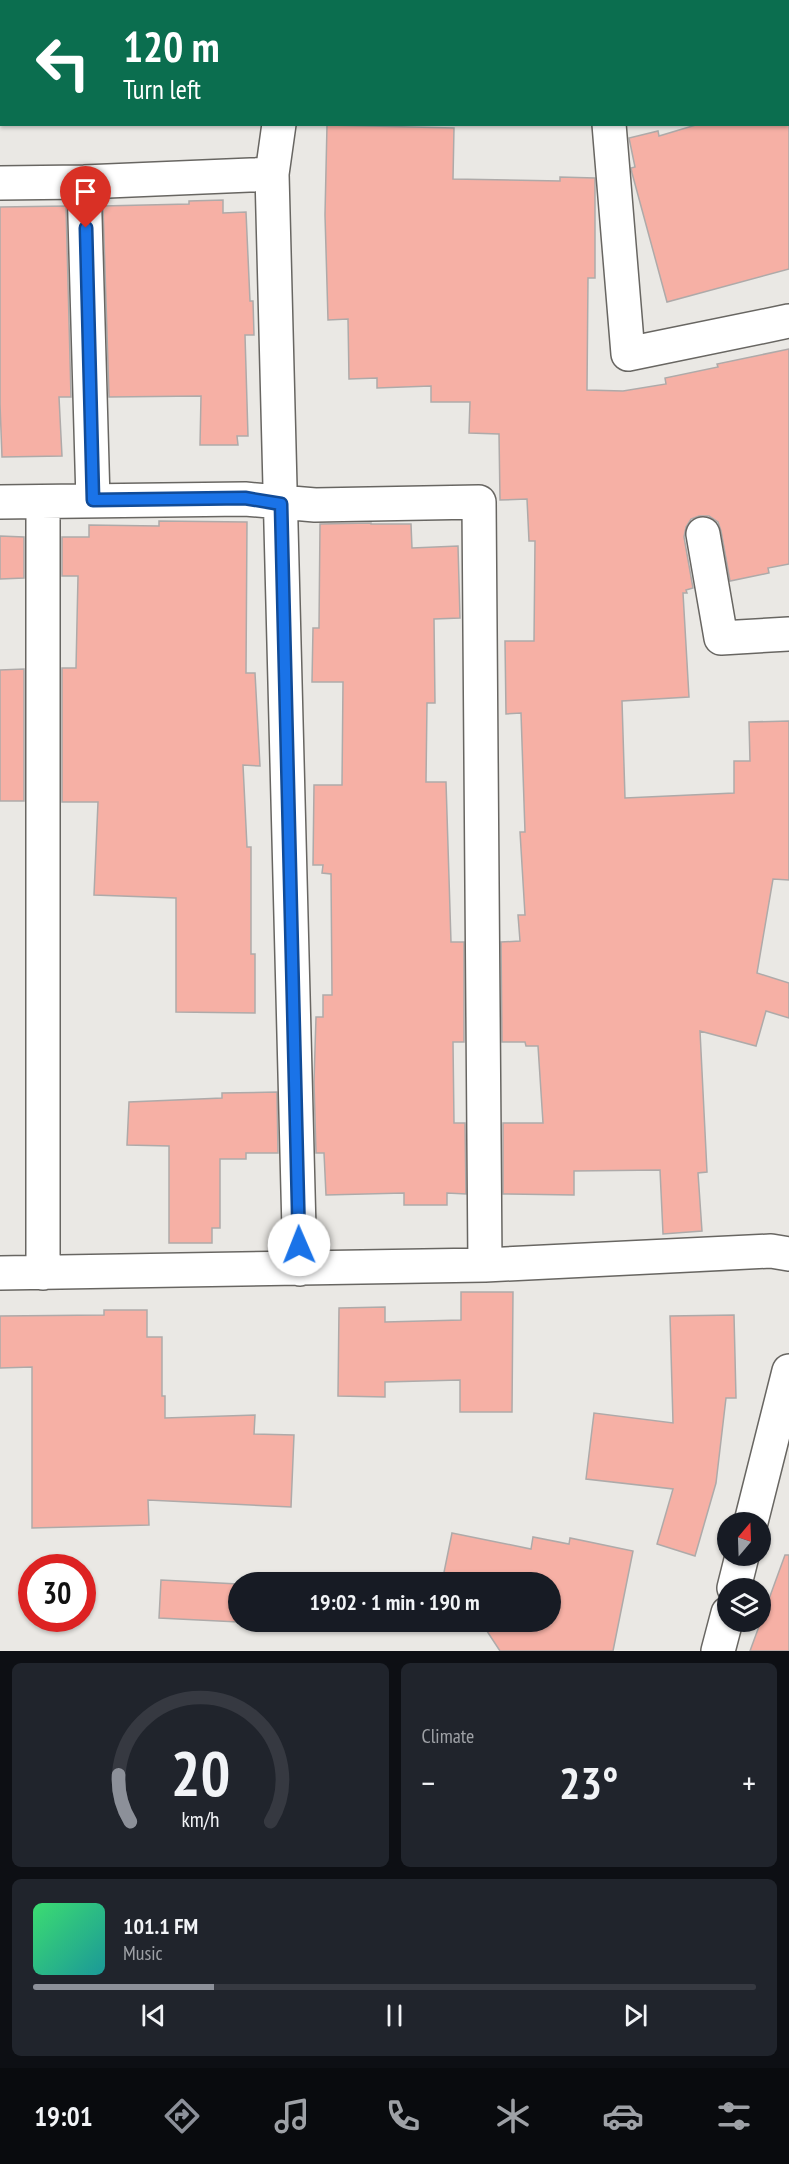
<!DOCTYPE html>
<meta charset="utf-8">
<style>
:root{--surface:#171b24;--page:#20242c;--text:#f1f3f6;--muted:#9ea1a6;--line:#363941;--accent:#8c9099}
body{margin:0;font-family:"PT Sans Narrow",sans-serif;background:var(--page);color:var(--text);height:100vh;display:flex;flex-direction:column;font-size:22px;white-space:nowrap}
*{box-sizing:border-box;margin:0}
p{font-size:20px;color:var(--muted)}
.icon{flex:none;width:33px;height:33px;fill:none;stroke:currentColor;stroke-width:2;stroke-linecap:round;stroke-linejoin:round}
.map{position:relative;height:1651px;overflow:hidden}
.details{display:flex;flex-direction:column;gap:12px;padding:12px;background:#0d0f14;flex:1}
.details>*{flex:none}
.banner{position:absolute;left:0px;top:0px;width:789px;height:126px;box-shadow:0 2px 4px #0004;background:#0b6e4f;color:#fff;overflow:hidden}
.needle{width:39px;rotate:19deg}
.buttons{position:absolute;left:717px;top:1512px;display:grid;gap:12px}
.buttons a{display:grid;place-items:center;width:54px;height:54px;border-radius:50%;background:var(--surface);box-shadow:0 2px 4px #0004;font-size:30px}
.speed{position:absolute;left:18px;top:1554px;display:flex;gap:12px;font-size:30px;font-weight:700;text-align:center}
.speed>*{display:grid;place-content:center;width:78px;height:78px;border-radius:50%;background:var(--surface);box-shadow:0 2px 4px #0004;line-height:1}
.speed .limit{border:9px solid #d22;background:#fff;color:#111}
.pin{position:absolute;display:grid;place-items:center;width:51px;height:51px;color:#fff;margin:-62px -26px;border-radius:50% 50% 50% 0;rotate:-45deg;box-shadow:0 0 6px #0007}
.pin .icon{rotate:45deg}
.me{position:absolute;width:66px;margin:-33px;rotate:359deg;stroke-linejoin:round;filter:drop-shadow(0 0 4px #0008)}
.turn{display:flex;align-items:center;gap:21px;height:126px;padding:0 24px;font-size:27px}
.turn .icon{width:78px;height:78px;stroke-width:2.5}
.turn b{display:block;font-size:42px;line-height:51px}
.big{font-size:45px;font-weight:700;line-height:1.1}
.details .card{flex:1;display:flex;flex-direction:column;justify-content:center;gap:9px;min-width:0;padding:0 21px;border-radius:9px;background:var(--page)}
.details .dial{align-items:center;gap:0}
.dial svg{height:156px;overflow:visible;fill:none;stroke:var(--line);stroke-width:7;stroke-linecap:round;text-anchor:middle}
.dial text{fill:var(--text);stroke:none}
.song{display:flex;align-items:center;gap:18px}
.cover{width:72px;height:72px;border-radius:9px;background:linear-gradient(135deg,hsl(140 70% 55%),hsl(180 70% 35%))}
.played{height:6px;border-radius:3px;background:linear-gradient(90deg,var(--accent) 25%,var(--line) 25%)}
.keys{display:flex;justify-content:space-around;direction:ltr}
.heat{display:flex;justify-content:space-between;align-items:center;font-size:33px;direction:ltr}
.details .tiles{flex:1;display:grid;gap:12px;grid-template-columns:1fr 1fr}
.card:last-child{grid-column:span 2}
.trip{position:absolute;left:228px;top:1572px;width:333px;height:60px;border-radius:30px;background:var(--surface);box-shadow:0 2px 4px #0004;font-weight:700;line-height:60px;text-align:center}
.dock{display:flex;height:96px;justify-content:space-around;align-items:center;background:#090b0e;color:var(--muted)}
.dock .icon{width:42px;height:42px}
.dock .current{color:var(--accent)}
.dock b{font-size:27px;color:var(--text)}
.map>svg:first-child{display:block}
.building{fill:#f6b0a5;stroke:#aeaaa9;stroke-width:1.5}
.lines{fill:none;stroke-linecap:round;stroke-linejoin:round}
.street-casing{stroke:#686662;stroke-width:36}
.street{stroke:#fff;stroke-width:33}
.route-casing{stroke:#114b97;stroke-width:15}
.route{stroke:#1a73e8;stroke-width:10}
</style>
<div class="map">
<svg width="789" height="1651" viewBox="0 0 789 1651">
<rect width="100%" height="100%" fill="#eae8e4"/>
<!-- building -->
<path class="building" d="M 699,124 L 789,124 L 789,269 L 667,302 L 632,173 L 631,168 L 635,167 L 629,138 L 658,131 L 659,136 Z
M 327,125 L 454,128 L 453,179 L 560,181 L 560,177 L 595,178 L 595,278 L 588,278 L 587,390 L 623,391 L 666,384 L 665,378 L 718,367 L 717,364 L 789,349 L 789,564 L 768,568 L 769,573 L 730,581 L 721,531 L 718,522 L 709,516 L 699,516 L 691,519 L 686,527 L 684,537 L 693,588 L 686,590 L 687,593 L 683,593 L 689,697 L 622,701 L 625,798 L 734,793 L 734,761 L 750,761 L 749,722 L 789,721 L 789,880 L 773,879 L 757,973 L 789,983 L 789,1018 L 766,1011 L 756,1046 L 700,1031 L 707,1172 L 698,1173 L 702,1231 L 663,1234 L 660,1170 L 574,1171 L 574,1195 L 503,1194 L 503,1123 L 543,1123 L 538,1046 L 526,1046 L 525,1042 L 502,1042 L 501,942 L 520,941 L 518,915 L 525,915 L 520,832 L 525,832 L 521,713 L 506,714 L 505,641 L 534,641 L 535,541 L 529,541 L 527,499 L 500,500 L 499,434 L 469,433 L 470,402 L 431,402 L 431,386 L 377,388 L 377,378 L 349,379 L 348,319 L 328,320 L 325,215 Z
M 223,200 L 223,213 L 246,212 L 250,301 L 253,301 L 254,335 L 245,335 L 248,436 L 237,436 L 238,445 L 200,445 L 201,396 L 109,397 L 103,206 L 189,204 L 189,201 Z
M 66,206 L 71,397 L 59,397 L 62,456 L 2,457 L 0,404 L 0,207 Z
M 159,521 L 247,522 L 246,673 L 255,673 L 260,766 L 243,765 L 247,847 L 251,847 L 251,954 L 255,954 L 255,1013 L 176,1012 L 176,898 L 94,895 L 98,802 L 62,802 L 62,668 L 76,668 L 78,576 L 62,576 L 62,537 L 89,537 L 89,525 L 159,526 Z
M 371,523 L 371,524 L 411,524 L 412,548 L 458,546 L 460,618 L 434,619 L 435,703 L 427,703 L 426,782 L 446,782 L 451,942 L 464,942 L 464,1042 L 453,1042 L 454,1123 L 465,1123 L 466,1194 L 447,1193 L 447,1205 L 404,1205 L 404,1193 L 326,1195 L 324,1153 L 316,1153 L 314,1082 L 316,1017 L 323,1017 L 323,995 L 332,995 L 331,874 L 322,873 L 323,865 L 313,865 L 314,785 L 342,785 L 343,682 L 312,682 L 313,628 L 319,628 L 320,524 Z
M 0,536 L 24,537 L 24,578 L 0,579 Z
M 24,669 L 24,801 L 0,801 L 0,670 Z
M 277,1092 L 278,1153 L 246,1153 L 246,1159 L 220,1159 L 220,1228 L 212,1228 L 212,1243 L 169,1243 L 169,1146 L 127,1145 L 129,1102 L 222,1098 L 222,1093 Z
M 461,1292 L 513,1292 L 512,1412 L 460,1412 L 460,1380 L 385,1382 L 385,1397 L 338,1396 L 339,1308 L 385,1307 L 385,1322 L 461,1320 Z
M 104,1310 L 147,1310 L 147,1337 L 162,1337 L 162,1396 L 165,1396 L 165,1418 L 255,1415 L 254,1434 L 294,1435 L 291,1507 L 148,1500 L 149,1525 L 32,1528 L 32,1367 L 0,1368 L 0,1316 L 104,1315 Z
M 734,1315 L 736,1398 L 726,1398 L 716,1483 L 695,1556 L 657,1544 L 673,1489 L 586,1479 L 594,1413 L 673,1423 L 670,1316 Z
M 452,1533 L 531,1549 L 533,1537 L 569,1544 L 570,1538 L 633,1551 L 613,1651 L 500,1651 L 481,1622 L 550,1622 L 550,1582 L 442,1582 Z
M 785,1555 L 789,1555 L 789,1651 L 750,1651 Z
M 161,1580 L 238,1584 L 238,1622 L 159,1618 Z"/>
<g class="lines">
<defs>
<path id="street" d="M 602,0 L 602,2
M 286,2 L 286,0
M 788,69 L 789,68
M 279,124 L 272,174 L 300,1269
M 609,124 L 628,354 L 789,321
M 84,182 L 93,500
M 0,183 L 84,182 L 272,174
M 0,502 L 245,499 L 315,505 L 479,502 L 485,1265
M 43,502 L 43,1273
M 703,534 L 721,638 L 789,634
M 0,1273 L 485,1265 L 771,1251 L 789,1254
M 751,1522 L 789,1371
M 734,1588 L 742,1556
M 718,1651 L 728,1613"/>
</defs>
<!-- street casing -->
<use href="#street" class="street-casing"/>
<!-- street -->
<use href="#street" class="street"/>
</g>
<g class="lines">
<defs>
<path id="route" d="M 86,228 L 93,500 L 245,498 L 281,504 L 299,1245"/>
</defs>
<!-- route casing -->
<use href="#route" class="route-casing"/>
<!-- route -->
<use href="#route" class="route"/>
</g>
</svg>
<div class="buttons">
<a><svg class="needle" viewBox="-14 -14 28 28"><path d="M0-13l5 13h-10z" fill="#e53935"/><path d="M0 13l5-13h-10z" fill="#9ea1a6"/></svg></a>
<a><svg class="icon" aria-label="layers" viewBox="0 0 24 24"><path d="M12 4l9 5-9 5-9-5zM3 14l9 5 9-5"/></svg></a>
</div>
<div class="speed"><div class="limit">30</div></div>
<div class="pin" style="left:86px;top:228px;background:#d93025"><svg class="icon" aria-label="arrive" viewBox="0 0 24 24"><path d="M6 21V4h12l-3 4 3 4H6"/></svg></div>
<svg class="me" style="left:299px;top:1245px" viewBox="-20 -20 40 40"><circle r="19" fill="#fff"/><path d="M0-13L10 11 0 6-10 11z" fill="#1a73e8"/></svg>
<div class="trip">19:02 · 1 min · 190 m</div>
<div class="banner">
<div class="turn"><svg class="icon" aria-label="left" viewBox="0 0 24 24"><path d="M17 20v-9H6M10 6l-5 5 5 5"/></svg><div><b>120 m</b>Turn left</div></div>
</div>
</div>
<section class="details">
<div class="tiles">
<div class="card dial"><svg viewBox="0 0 100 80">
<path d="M14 69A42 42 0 1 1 86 69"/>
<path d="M14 69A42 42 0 0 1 8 45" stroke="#8c9099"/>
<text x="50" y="56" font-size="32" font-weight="700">20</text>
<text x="50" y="72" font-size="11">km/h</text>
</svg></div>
<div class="card"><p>Climate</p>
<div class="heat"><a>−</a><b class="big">23°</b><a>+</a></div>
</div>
<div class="card">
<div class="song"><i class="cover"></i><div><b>101.1 FM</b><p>Music</p></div></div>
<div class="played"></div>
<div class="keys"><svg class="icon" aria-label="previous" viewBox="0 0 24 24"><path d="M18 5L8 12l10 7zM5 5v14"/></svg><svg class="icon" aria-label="pause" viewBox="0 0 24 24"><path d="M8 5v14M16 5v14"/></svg><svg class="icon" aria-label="next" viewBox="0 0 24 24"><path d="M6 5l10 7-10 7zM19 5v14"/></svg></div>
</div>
</div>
</section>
<nav class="dock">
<b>19:01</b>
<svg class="icon current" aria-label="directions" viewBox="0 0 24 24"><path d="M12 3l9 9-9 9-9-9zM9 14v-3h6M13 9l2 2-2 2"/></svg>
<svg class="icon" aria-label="music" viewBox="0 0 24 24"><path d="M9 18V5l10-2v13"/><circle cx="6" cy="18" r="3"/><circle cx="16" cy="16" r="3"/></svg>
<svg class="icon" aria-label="phone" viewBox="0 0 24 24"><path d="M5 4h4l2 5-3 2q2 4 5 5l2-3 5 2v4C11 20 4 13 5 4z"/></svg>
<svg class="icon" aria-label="climate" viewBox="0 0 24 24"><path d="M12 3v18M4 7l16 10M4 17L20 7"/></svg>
<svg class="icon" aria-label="car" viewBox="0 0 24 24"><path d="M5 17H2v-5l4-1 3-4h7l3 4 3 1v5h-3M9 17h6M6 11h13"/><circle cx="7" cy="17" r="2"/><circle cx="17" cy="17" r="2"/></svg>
<svg class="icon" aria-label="filters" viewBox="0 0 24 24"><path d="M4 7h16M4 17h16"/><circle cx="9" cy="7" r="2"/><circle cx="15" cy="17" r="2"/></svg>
</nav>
